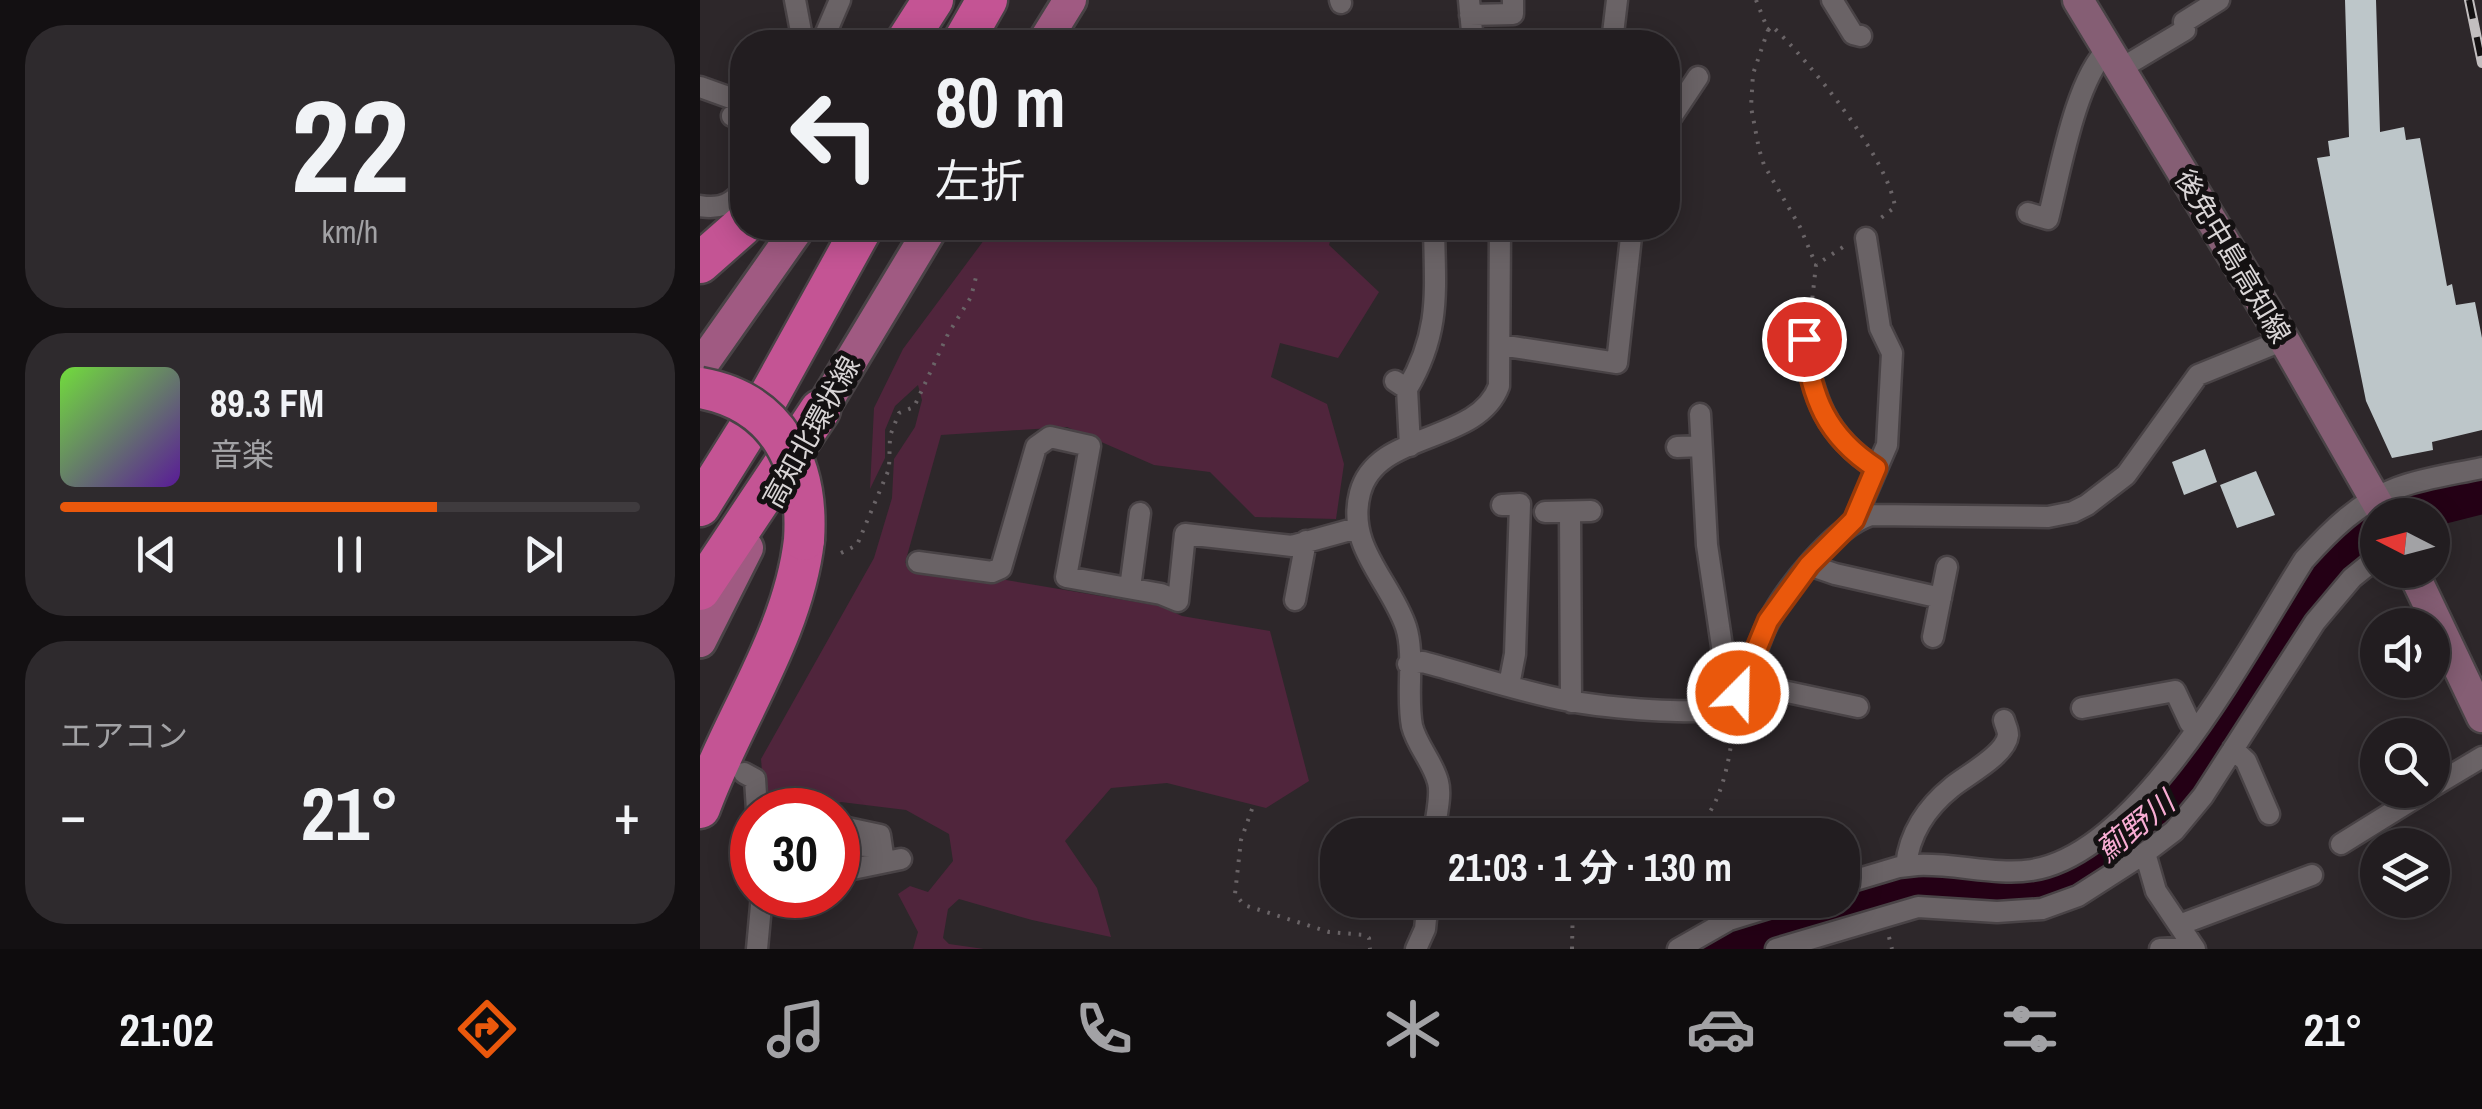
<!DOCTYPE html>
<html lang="ja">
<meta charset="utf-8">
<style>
:root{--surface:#221d20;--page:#2e2a2d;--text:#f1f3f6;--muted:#a2a2a5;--line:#3f3b3e;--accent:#ea580c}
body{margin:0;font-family:"Archivo Narrow","Noto Sans JP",sans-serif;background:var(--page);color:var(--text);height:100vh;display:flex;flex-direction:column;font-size:38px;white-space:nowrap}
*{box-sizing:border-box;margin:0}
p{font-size:32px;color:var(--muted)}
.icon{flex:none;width:55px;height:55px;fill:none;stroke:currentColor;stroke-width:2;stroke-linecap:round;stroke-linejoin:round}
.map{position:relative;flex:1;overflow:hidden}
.sheet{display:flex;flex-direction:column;gap:25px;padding:25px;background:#131012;width:700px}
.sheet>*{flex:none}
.hud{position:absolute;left:30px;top:30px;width:950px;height:210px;border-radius:40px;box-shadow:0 5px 25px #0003,0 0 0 2px var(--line);background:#221d20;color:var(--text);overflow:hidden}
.needle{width:65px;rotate:276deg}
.fabs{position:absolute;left:1660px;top:498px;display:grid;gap:20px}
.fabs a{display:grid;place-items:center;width:90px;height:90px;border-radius:50%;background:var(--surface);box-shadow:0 5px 25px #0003,0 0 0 2px var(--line);font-size:50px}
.speed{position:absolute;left:30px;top:788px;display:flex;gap:20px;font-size:50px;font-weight:700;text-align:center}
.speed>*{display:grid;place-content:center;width:130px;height:130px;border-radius:50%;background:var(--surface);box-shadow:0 5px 25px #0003,0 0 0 2px var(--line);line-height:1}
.speed .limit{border:15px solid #d22;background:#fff;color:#111}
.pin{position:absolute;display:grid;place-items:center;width:85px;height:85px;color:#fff;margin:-42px;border:5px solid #fff;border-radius:50%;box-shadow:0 2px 10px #0007}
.me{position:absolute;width:110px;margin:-55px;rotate:23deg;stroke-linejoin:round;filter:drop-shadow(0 0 8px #0008)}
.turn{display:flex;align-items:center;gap:35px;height:210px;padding:0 40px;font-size:45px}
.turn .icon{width:130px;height:130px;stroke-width:2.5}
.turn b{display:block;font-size:70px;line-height:85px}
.big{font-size:75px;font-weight:700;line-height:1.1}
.sheet .card{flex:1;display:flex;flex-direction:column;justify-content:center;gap:15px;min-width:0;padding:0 35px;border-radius:40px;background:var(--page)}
.sheet .dial{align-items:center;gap:0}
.dial b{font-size:130px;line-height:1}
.song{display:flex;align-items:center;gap:30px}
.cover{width:120px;height:120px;border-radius:15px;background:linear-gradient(135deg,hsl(100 70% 55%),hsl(270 70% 35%))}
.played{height:10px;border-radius:5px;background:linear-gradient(90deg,var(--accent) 65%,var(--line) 65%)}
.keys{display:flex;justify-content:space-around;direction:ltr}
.heat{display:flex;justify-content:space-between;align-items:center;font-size:55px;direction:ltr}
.trip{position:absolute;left:620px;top:818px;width:540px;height:100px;border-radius:40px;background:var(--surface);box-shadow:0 5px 25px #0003,0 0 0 2px var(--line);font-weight:700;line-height:100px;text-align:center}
.menu{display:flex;height:160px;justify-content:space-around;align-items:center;background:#0e0c0d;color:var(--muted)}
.menu .icon{width:70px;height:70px}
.menu .active{color:var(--accent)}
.menu b{font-size:45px;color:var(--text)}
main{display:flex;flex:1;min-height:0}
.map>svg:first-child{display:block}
.green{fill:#50253c}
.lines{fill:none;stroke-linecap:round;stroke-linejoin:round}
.river{stroke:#240015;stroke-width:38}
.building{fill:#bdc6c9}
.street-casing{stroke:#494346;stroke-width:25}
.secondary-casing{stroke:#494346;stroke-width:35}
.primary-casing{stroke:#494346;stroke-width:38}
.highway-casing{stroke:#494346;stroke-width:45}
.path{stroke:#6a6467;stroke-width:4;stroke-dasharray:2.5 8;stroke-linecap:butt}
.street{stroke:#6a6366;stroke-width:20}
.secondary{stroke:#855e74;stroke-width:30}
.primary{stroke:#a05a82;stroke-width:32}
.highway{stroke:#c45494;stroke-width:40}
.rail-casing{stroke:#c2bebf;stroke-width:10}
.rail{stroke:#141112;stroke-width:6;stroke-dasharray:19;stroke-linecap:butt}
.highway-bridge-casing{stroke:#494346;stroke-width:45;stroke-linecap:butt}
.highway-bridge{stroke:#c45494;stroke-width:40}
.route-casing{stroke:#983908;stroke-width:25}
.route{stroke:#ea580c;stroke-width:18}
.labels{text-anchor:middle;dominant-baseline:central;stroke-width:10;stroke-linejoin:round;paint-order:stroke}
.street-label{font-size:28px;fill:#d9d5d6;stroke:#141112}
.water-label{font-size:30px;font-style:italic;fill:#f8acd3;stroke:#141112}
</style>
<main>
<section class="sheet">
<div class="card dial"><b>22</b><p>km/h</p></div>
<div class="card">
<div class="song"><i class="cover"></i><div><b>89.3 FM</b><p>音楽</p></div></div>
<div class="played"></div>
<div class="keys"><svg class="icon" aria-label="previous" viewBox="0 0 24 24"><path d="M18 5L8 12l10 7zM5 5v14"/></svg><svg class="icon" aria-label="pause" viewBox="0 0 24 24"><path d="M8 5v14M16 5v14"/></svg><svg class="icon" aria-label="next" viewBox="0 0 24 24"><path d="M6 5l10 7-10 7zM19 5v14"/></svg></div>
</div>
<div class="card"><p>エアコン</p>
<div class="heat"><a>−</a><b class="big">21°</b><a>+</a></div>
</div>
</section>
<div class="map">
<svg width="1782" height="949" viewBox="0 0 1782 949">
<rect width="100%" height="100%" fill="#2d272a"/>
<!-- green -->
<path class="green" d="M 293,228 L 634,228 L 629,245 L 679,292 L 638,358 L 580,343 L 571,377 L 627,404 L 644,464 L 636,519 L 555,517 L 510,472 L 454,465 L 367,427 L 241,435 L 205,563 L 460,606 L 482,616 L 570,631 L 609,781 L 566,808 L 467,783 L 411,788 L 365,841 L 397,888 L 411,937 L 332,920 L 259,899 L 248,909 L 243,938 L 249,944 L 284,949 L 213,949 L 218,932 L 198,894 L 210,886 L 228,892 L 253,861 L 249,834 L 206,810 L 141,802 L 119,810 L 65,810 L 61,759 L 174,558 L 192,498 L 194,459 L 215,427 L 222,400 L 218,385 L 195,406 L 185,430 L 185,458 L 170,489 L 174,408 L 203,349 Z"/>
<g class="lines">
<!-- river -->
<path class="river" d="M 1702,515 L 1782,495
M 1016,949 C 1036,938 1059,932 1081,925 C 1128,909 1180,886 1230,884 C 1260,884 1291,893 1322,891 C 1376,886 1441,833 1476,795 L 1625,570 L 1655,542 L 1678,528"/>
</g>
<!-- building -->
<path class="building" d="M 1645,0 L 1676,0 L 1680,132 L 1704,127 L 1706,140 L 1720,138 L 1747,286 L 1752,284 L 1756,305 L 1775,302 L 1782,338 L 1782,430 L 1732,442 L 1733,450 L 1692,458 L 1666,401 L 1617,158 L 1630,156 L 1628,141 L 1649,137 Z
M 1505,449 L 1517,482 L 1484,495 L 1472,462 Z
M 1556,471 L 1575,515 L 1537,528 L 1520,485 Z"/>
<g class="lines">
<defs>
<path id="street" d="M 95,0 L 103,42
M 640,0 L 641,3
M 769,0 L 773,42
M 1132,0 L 1153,34 L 1161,36
M 770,15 L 813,14 L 813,0
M 122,42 L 140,0
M 912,42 L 917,0
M 1420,69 L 1485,30 L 1484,22 L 1519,0
M 0,87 L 42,102
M 32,116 L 42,120
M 968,122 L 998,77
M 0,206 C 17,209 34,205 42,189
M 1328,213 L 1348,219 C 1360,173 1375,80 1408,49
M 1104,339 C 1112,397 1126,436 1176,468
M 800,345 L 917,363 L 932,228
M 695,381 L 707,389 L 710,446
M 707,389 C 741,332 735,291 734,228
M 1000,414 L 1007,545 L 1027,680 L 1037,693 L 1059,686 L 1158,707
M 977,447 L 1001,446
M 802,505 L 820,504 L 815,654 L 809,685
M 845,512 L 891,511
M 870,512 L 871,702
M 1154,521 L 1187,445 L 1192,353 L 1180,328 L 1166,238
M 218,562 L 292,572 L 301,568 L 336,447 L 350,437 L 390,446 L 366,577 L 461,594 L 478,601 L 485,534 L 592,546 L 657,528
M 1109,565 L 1135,574 L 1241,598
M 430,588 L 440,513
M 595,600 L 606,541
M 1233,637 L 1247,567
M 708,664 L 723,662 C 772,675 821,692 870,701 C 897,706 1010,719 1028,705 C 1046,692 1057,643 1068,623 C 1086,588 1134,527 1171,515 L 1348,517 L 1373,512 L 1387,505 L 1426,475 L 1498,375 L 1584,340
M 1382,708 L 1475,691 L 1490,723 L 1498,727
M 1533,749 L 1546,761 L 1569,814
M 44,773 L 55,779 L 57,810
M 1732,787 L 1782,757
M 138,826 L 180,835 L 184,862
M 734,835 C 735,820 742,796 738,782 C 733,762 717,746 712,726 C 706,695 715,655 706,627 C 690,580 646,547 660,493 C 676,430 777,445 799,386 L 800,228
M 138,844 L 181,847
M 1641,844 L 1728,790
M 1445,853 L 1456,891 L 1495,949
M 1206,866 C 1209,834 1227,807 1252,787 C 1265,776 1306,755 1308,735 C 1308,729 1305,725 1304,720
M 138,872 L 201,859
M 1142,884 L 1199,867 L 1217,865 C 1254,863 1297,876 1332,870 C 1442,853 1548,648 1604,560 C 1630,531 1659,502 1697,488 C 1723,478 1754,474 1782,468
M 102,904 L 103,895
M 1479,925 L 1612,875
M 57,949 L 62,895
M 716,949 L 725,929 L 728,900
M 978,949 L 1029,920 L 1094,900
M 1076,949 L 1218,907 L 1297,912 L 1342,909 L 1378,896 L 1445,853 L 1474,831 L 1503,796 L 1615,622 L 1652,578 L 1678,557
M 1460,949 L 1493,947"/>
<path id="secondary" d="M 1378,0 L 1584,340 L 1684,515
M 1712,570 L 1782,717"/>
<path id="primary" d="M 344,42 L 370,0
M 5,360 L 98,228
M 110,429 L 231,228
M 0,641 L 47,548"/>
<path id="highway" d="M 206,42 L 233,0
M 263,42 L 287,0
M 0,263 L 42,226
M 0,506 L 69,396 L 162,228
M 0,590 L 120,410
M 0,808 C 32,719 93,636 104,540"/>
</defs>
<!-- street casing -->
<use href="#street" class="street-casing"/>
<!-- secondary casing -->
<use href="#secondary" class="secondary-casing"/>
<!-- primary casing -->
<use href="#primary" class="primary-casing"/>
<!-- highway casing -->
<use href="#highway" class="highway-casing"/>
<!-- path -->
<path class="path" d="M 1056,0 L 1068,30 L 1053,74 L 1051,107 L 1059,149 L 1064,165 L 1100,227 L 1116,265
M 1068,30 L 1072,26 C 1109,61 1188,158 1195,207 L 1177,221
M 169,42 L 175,33
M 1110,319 L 1116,265 L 1146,245
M 141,553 L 157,545 L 189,469 L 190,436 L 199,413 L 214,407 L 248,334 L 271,297 L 277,273
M 552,809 L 541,840 L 535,894 L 544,905 L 629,932 L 665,935 L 669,938 L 670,949
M 991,835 C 1022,807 1028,766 1034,726
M 1189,937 L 1192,949
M 872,949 L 873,900"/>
<!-- street -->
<use href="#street" class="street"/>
<!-- secondary -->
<use href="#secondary" class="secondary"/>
<!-- primary -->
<use href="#primary" class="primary"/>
<!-- highway -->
<use href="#highway" class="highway"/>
<defs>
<path id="rail" d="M 1769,0 L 1782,63"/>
</defs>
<!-- rail casing -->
<use href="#rail" class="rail-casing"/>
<!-- rail -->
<use href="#rail" class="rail"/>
<defs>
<path id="highway-bridge" d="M 0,388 C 79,402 109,465 104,540"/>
</defs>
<!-- highway-bridge casing -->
<use href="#highway-bridge" class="highway-bridge-casing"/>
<!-- highway-bridge -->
<use href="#highway-bridge" class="highway-bridge"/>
</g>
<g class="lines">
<defs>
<path id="route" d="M 1038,693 L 1068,621 L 1109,565 L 1154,520 L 1176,468 C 1126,436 1111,397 1104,339"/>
</defs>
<!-- route casing -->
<use href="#route" class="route-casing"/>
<!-- route -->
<use href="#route" class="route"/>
</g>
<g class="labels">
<!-- street labels -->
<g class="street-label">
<text transform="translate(1533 256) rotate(59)">後免中島高知線</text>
<text transform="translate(111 432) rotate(-61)">高知北環状線</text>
</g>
<!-- water labels -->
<g class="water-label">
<text transform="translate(1435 826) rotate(-39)">薊野川</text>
</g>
</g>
</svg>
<div class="fabs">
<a><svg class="needle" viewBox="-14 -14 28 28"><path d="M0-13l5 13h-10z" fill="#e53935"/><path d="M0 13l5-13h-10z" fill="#a2a2a5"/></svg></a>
<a><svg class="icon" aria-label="sound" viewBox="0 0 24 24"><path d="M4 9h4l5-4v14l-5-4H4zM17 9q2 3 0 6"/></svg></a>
<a><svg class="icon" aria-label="search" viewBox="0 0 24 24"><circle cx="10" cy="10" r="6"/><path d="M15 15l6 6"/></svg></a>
<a><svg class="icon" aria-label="layers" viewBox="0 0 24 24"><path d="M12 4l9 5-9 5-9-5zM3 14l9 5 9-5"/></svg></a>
</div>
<div class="speed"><div class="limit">30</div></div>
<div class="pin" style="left:1104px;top:339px;background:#d93025"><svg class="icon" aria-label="arrive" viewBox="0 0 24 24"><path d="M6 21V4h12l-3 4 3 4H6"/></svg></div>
<svg class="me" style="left:1038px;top:693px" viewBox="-20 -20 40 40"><circle r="17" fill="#ea580c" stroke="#fff" stroke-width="3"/><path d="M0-11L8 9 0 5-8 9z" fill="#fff"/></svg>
<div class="trip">21:03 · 1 分 · 130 m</div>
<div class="hud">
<div class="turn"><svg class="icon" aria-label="left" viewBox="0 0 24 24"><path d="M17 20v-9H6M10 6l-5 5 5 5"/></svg><div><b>80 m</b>左折</div></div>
</div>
</div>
</main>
<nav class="menu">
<b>21:02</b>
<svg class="icon active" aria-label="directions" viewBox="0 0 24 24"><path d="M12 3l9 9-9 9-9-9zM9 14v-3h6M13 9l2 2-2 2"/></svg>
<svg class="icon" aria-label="music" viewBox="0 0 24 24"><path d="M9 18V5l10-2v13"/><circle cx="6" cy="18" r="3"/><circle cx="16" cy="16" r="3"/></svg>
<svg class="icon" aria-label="phone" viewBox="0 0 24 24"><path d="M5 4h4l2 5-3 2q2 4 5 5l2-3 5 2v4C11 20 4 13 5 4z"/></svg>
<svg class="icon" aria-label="climate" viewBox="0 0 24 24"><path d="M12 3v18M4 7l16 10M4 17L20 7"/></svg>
<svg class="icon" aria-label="car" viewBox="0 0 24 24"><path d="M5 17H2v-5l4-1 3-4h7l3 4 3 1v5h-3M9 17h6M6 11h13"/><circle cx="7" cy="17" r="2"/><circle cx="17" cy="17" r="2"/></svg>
<svg class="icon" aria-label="filters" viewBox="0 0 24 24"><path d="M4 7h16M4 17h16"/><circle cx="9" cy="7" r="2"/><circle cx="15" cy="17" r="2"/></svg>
<b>21°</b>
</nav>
